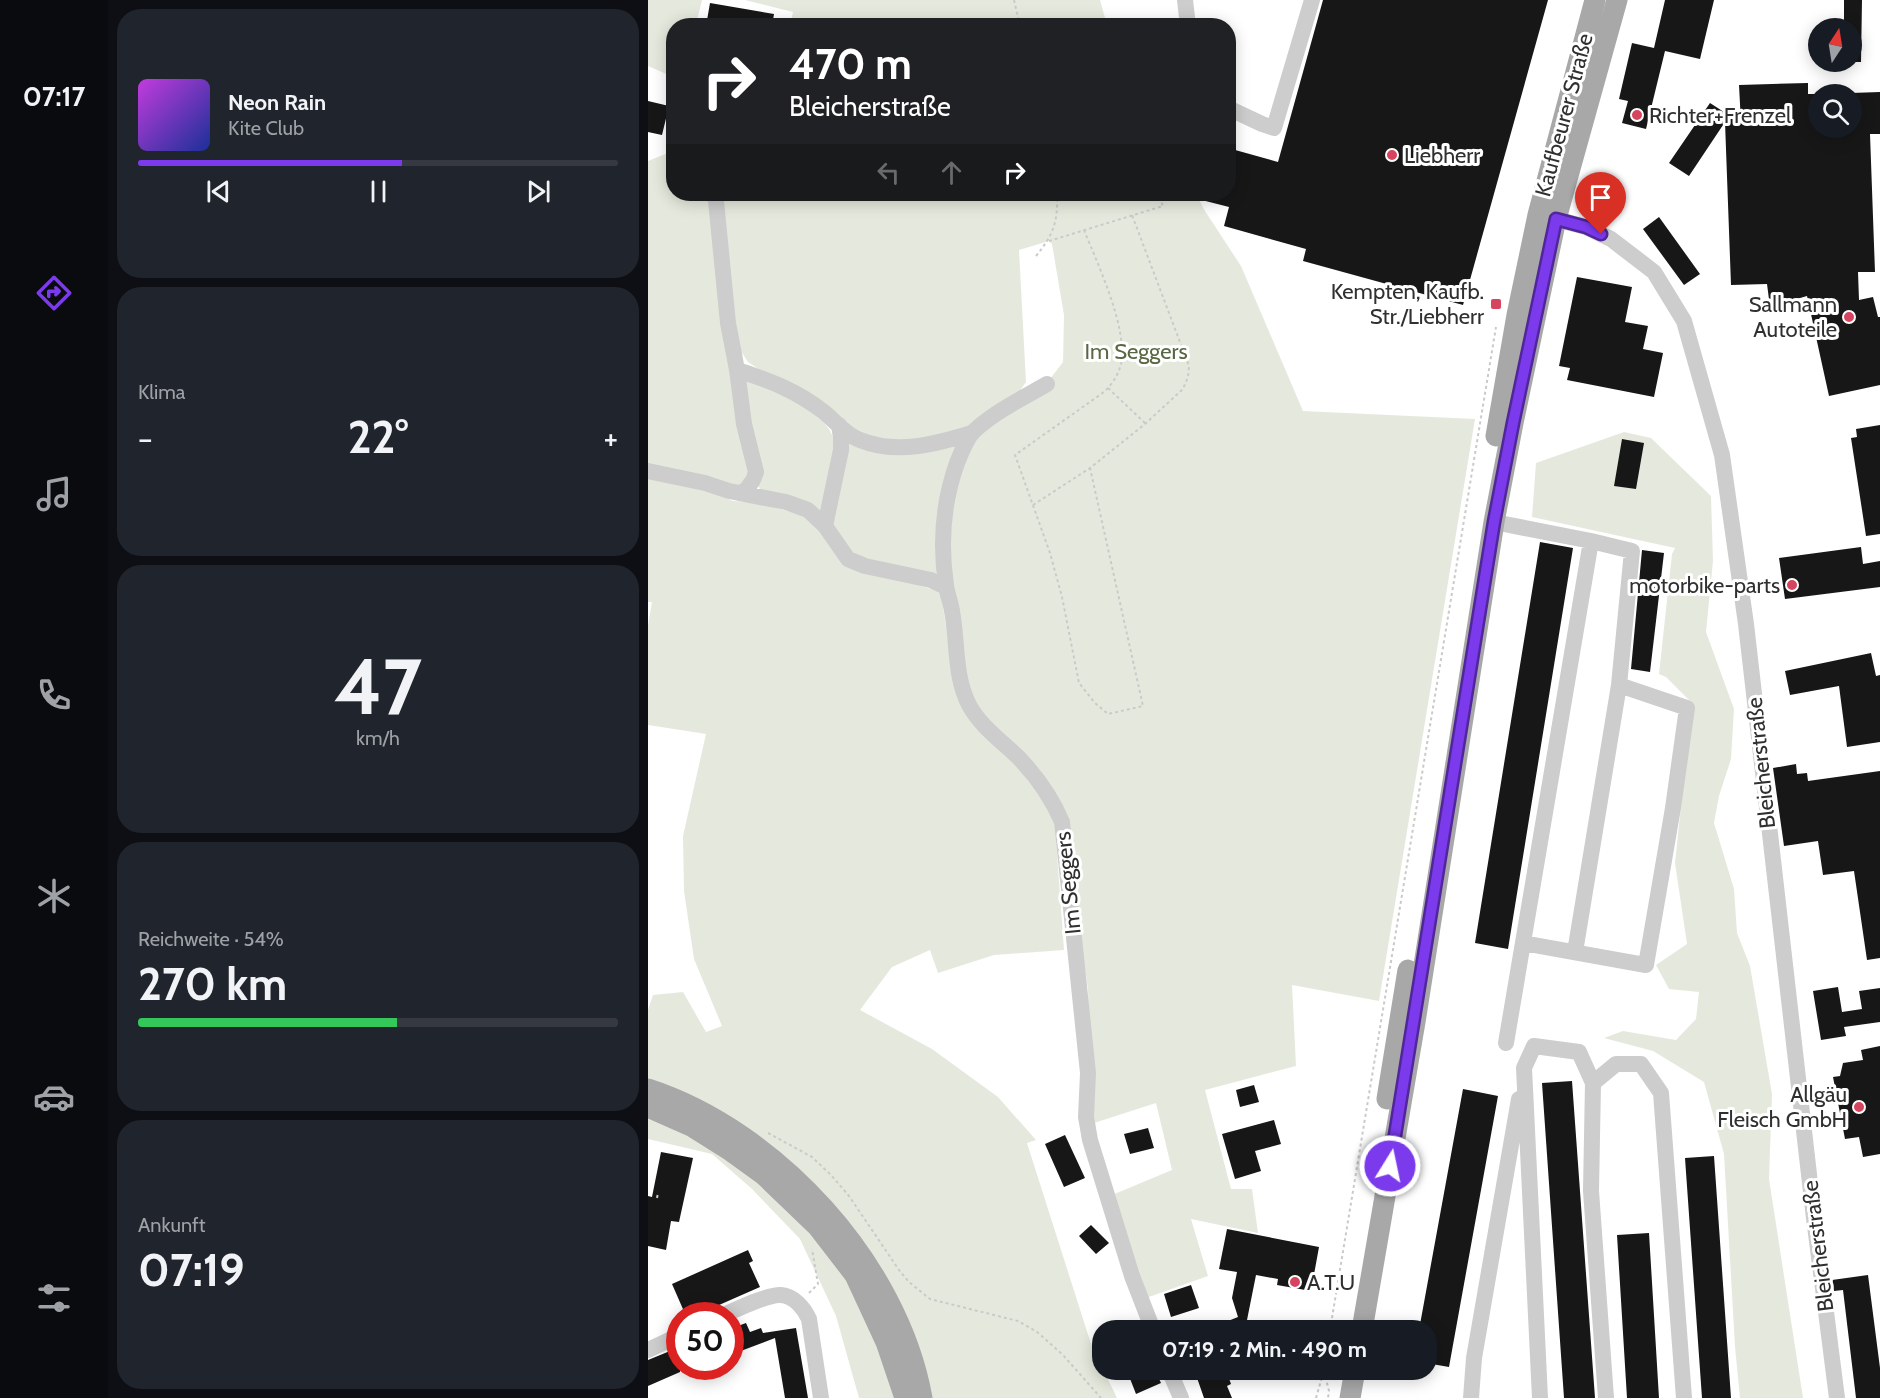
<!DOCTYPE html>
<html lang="de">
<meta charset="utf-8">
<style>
:root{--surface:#171b24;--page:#20242c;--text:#f1f3f6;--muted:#9ea1a6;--line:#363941;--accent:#7c3aed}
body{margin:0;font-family:Cabin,sans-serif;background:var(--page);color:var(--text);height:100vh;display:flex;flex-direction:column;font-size:22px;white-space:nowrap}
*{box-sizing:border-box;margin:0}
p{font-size:20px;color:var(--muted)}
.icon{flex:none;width:33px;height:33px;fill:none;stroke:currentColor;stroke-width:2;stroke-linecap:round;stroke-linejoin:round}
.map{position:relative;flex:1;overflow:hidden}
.side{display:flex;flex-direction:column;gap:9px;padding:9px;background:#0d0f14;width:540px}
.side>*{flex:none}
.guide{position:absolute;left:18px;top:18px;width:570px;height:183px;border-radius:24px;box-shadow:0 3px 15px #0003;background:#202124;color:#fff;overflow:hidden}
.needle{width:39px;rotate:12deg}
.controls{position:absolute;left:1160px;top:18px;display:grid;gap:12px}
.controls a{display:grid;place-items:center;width:54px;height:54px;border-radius:50%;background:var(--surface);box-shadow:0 3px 15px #0003;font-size:30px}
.speed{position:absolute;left:18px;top:1302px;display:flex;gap:12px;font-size:30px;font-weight:700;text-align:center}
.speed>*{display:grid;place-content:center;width:78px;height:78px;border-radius:50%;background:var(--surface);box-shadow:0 3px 15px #0003;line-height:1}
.speed .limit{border:9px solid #d22;background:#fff;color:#111}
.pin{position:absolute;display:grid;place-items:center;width:51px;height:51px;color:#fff;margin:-62px -26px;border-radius:50% 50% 50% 0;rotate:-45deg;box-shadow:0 0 6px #0007}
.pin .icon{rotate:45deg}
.me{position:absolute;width:66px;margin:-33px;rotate:10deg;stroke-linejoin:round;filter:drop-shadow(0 0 4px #0008)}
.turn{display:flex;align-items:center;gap:21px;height:126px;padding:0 24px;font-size:27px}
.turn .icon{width:78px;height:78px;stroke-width:2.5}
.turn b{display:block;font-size:42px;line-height:51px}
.lanes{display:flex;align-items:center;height:57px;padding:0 24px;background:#0003;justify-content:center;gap:30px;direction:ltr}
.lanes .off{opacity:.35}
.big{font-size:45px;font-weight:800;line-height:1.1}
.side .widget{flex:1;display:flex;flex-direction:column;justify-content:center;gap:9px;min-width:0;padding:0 21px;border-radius:24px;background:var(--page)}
.side .dial{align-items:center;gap:0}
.dial b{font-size:78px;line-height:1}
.song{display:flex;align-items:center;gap:18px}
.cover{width:72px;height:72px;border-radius:9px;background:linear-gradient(135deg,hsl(290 70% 55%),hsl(230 70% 35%))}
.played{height:6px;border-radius:3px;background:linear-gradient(90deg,var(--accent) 55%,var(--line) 55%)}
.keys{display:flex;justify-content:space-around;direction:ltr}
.heat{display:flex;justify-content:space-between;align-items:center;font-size:33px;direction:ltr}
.charge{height:9px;border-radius:4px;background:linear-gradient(90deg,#34c759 54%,var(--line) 0)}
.trip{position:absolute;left:444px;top:1320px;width:345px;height:60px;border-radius:24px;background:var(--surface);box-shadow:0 3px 15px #0003;font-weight:800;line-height:60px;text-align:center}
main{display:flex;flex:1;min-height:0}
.tab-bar{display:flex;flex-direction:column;width:108px;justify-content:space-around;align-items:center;background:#090b0e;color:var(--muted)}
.tab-bar .icon{width:42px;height:42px}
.tab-bar .selected{color:var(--accent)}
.tab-bar b{font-size:27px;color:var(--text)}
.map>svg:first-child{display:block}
.green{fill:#e5e9dd}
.building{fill:#171717}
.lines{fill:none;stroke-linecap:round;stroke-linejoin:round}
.path{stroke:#cacaca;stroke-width:2;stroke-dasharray:3 3;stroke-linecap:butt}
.minor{stroke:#cdcdcd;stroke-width:16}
.major{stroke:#a8a8a8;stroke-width:21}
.route-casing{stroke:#51269a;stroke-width:15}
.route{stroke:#7c3aed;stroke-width:10}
.poi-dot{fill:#d54560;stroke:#fff;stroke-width:2}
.labels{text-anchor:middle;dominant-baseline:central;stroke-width:6;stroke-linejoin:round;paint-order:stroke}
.street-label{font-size:22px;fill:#303030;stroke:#fff}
.poi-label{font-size:22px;fill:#303030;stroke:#fff;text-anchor:end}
.park-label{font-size:22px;fill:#586842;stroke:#fff}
</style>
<main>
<nav class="tab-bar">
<b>07:17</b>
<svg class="icon selected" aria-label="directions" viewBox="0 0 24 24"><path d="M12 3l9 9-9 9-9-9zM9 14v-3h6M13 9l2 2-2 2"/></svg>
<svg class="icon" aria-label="music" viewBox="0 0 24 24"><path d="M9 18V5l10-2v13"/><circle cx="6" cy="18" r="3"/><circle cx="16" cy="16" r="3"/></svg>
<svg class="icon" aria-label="phone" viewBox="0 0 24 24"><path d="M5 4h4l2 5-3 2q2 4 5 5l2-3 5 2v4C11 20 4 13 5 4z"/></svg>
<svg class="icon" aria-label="climate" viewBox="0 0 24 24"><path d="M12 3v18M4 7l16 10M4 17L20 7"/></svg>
<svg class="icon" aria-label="car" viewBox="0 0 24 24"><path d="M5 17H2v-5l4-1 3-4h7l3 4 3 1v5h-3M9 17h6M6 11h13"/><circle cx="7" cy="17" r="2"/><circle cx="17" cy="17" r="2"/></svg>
<svg class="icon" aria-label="filters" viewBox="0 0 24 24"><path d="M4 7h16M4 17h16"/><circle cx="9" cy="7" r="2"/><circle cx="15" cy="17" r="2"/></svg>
</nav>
<section class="side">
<div class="widget">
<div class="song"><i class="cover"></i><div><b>Neon Rain</b><p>Kite Club</p></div></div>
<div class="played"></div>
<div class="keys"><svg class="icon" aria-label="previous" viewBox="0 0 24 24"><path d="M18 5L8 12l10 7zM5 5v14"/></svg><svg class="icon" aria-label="pause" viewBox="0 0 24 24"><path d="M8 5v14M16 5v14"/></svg><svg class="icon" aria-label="next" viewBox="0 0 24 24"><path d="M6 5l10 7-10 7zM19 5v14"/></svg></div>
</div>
<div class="widget"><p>Klima</p>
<div class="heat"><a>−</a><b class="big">22°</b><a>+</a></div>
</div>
<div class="widget dial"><b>47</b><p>km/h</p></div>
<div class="widget"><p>Reichweite · 54%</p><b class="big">270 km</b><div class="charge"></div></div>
<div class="widget"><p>Ankunft</p><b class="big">07:19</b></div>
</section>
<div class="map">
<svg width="1232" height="1398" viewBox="0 0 1232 1398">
<rect width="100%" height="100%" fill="#fff"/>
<!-- green -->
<path class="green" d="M 0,0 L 54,0 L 48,25 L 26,26 L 25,77 L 0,66 Z
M 97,0 L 452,0 L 459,25 L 142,25 L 145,12 Z
M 25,151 L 26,194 L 59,194 L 102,467 L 94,484 L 88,486 L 0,466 L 0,161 Z
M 71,194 L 548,194 L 557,211 L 593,266 L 655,411 L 827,419 L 731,1001 L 644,985 L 648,1066 L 557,1090 L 583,1189 L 604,1189 L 610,1233 L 543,1219 L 560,1276 L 498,1298 L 464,1195 L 524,1170 L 508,1103 L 443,1124 L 440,989 L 423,874 L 419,822 L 324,704 L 302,586 L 301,515 L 317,456 L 334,433 L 399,383 L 415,362 L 416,315 L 404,244 L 401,241 L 371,250 L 378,382 L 369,395 L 321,427 L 259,442 L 212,435 L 100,362 L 90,347 Z
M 106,379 C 129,392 186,415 186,444 C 187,464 180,490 177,510 L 171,510 L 114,492 L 110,486 L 100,424 L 98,382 Z
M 976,432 L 1003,438 L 1063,496 L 1065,561 L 1058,632 L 1086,709 L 1083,759 L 1071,796 L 1066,823 L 1086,889 L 1089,933 L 1102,966 L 1124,1094 L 1121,1179 L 1155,1398 L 1092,1398 L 1087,1347 L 1076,1154 L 1056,1082 L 1005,1051 L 956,1038 L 975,1031 L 1028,1040 L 1048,1019 L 1051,992 L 1021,989 L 1008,965 L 1039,944 L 1027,863 L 1044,703 L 1018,677 L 1011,674 L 1024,554 L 1027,548 L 884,517 L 888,463 Z
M 200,439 L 308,441 L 292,572 L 286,574 L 203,555 L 186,527 L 184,519 Z
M 0,477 L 55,489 L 85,501 L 107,502 L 157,516 L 174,531 L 185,551 L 248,578 L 293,592 L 305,677 L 398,805 L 407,825 L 416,950 L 346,955 L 290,973 L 282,950 L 244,967 L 212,1010 L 284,1049 L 350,1097 L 388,1140 L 379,1143 L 443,1344 L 469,1398 L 211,1398 L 188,1316 L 152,1239 L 104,1189 L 64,1154 L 0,1139 L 0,1010 L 5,995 L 35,992 L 58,1032 L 74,1026 L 46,959 L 36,891 L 35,836 L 58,734 L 0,725 L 0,625 L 4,602 L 0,602 Z"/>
<!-- building -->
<path class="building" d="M 675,0 L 900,0 L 815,305 L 655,261 L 658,249 L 576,226 L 581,207 L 542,197 L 543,194 L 580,194 L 580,148 L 630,162 Z
M 1017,0 L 1066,0 L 1052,59 L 1017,51 L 998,129 L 974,123 L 980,101 L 971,99 L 984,43 L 1006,48 Z
M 1196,0 L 1214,0 L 1213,62 L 1203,62 L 1203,28 L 1196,28 Z
M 62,3 L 126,14 L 124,26 L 58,26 Z
M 1160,83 L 1160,94 L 1170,94 L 1170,128 L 1203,128 L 1203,93 L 1232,92 L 1232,134 L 1222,134 L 1227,272 L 1210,272 L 1211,300 L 1225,297 L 1230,317 L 1232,317 L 1232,385 L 1181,396 L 1159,296 L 1122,307 L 1119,284 L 1083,285 L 1077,122 L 1041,176 L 1021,163 L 1062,103 L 1093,123 L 1091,85 Z
M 0,101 L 21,106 L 14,135 L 0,132 Z
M 1011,217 L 1052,274 L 1036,285 L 995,229 Z
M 929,277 L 984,287 L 977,322 L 1000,326 L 995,349 L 1015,353 L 1006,397 L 919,380 L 922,368 L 911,366 Z
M 1232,425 L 1232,534 L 1218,536 L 1203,438 L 1209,437 L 1208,429 Z
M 974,439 L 996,443 L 988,489 L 966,486 Z
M 892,542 L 925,548 L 860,949 L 827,943 Z
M 1213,547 L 1215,564 L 1232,561 L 1232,587 L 1137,599 L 1131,558 Z
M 994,550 L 1016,553 L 1002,672 L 983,669 Z
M 1223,653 L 1228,676 L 1232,675 L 1232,742 L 1199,747 L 1191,686 L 1142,695 L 1137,671 Z
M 1148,764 L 1149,774 L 1159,773 L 1160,781 L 1232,771 L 1232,958 L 1219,960 L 1206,871 L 1175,875 L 1170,841 L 1136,846 L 1125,768 Z
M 1190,987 L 1194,1012 L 1214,1009 L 1211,991 L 1232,988 L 1232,1022 L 1196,1027 L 1198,1036 L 1173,1040 L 1165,991 Z
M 1232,1046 L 1232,1154 L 1215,1157 L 1211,1137 L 1197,1139 L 1185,1077 L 1192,1076 L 1195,1063 L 1215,1060 L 1213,1050 Z
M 924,1081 L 947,1398 L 916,1398 L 894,1083 Z
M 606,1085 L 611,1102 L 592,1107 L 588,1090 Z
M 815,1089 L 850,1096 L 801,1367 L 778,1363 L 778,1330 L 771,1330 Z
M 626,1120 L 633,1144 L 607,1151 L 613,1171 L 587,1179 L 574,1134 Z
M 500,1128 L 506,1148 L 482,1154 L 476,1134 Z
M 417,1135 L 437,1178 L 416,1187 L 397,1144 Z
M 13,1152 L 45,1158 L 31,1222 L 23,1221 L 18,1250 L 0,1246 L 0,1196 L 4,1197 Z
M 1066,1156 L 1083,1398 L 1054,1398 L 1037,1158 Z
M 443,1225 L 461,1243 L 448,1254 L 431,1236 Z
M 579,1229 L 671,1247 L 663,1291 L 629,1285 L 630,1279 L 608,1275 L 597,1330 L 578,1330 L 580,1321 L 590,1317 L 584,1298 L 589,1272 L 571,1269 Z
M 1001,1233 L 1011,1398 L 979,1398 L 969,1235 Z
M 100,1250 L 105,1261 L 101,1263 L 112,1287 L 46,1316 L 38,1316 L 24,1284 Z
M 1220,1275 L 1232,1368 L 1232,1398 L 1208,1398 L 1195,1290 L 1186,1291 L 1184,1280 Z
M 543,1285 L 551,1308 L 523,1317 L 516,1294 Z
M 98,1323 L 102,1332 L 113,1328 L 115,1333 L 148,1328 L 160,1398 L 137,1398 L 127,1338 L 82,1355 L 82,1329 Z
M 22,1351 L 24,1354 L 32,1351 L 32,1372 L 0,1386 L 0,1360 Z
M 495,1370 L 507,1370 L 513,1383 L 488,1394 L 481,1376 Z
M 564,1370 L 578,1370 L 583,1384 L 579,1386 L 584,1398 L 556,1398 L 548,1375 Z"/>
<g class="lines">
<!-- path -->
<path class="path" d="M 366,0 L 372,26
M 436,230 C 450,265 480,328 473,364 C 470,376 464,384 456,392 L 367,455 L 402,553 L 414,597 L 431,683 L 447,703 L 460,714 L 495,706 L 442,468
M 401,241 L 515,206 L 510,194
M 388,256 C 406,234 410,221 409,194
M 460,388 L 497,423
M 385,505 L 442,468 L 497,424 L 535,389 L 540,377 L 541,366 L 484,215
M 120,1133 L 164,1157 L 183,1175 L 201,1196 L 251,1270 L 261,1282 L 282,1299 L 370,1321 L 389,1332 L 415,1355 L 453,1398
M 9,1198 L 10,1193
M 161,1293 L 170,1284 L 164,1249
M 682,1330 L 848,327
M 676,1371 L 681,1391 L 680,1398
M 668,1398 L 676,1370"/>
<!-- minor -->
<path class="minor" d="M 537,0 L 540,26
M 580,108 L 614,124 L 626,128 L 664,0
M 65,194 L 68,201 L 80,323 L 89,370 L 96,424 L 108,472 L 105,480 L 99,489 L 94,492
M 896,216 L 938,227 L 963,239 L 1006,272 L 1036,321 L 1074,455 L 1098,624 L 1166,1218 L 1189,1398
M 89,370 C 121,380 149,391 176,412 C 187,421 198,435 212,440 C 249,455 288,444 324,433
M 399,384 C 375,398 346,412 326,431 C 318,439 313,453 309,463 C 295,502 292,544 298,585 C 299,594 303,603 304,611 C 310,644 306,675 321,705 C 333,727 354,741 371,758 C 389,777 404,798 414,822 L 440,1073 L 438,1117 L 442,1140 L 484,1276 L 505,1330
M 0,471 L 57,483 L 81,491 L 138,502 L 160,510 L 177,526 L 200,559 L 217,566 L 283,580 L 298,587
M 846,522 L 943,541 L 858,1043
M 177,526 L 193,450 L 193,438 L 191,425
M 943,541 L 984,551 L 971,685
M 875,943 L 998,965 L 1025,808 L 1039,708 L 971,685 L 927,952
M 74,1316 C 87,1310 120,1294 133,1295 C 146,1296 156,1308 161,1319 L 173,1398
M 0,1350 L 32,1335
M 521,1370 L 533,1398
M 823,1398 L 826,1358 L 871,1099
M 892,1398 L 876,1068 L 886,1046 L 931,1052 L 945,1083
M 958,1398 L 943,1191 L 945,1083 L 968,1064 L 993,1064 L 1013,1093 L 1036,1398"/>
<!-- major -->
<path class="major" d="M 848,436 L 869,315 L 890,215 L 947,0
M 0,1089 C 129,1131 250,1264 274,1398
M 739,1099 L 760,970
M 0,1107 L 45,1127 L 80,1149 L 116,1175 L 170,1227 L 207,1275 L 238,1342 L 257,1398
M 714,1330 L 767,1022 L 846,522 L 865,423 L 908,219 L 969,0
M 702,1398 L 707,1370"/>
</g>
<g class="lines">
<defs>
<path id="route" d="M 742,1166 L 846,522 L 865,423 L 908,219 L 938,227 L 953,234"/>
</defs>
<!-- route casing -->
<use href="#route" class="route-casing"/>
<!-- route -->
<use href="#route" class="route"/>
</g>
<!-- markers -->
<g class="poi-dot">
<circle cx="989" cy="115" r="6"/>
<circle cx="744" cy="155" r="6"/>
<rect x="842" y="298" width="12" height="12" rx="3"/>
<circle cx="1201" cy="317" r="6"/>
<circle cx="1144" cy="585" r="6"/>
<circle cx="1211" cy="1107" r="6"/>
<circle cx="647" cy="1282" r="6"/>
</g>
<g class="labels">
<!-- street labels -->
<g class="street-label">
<text transform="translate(916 115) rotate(-75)">Kaufbeurer Straße</text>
<text transform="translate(1113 763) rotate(-96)">Bleicherstraße</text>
<text transform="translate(420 883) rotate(-96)">Im Seggers</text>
<text transform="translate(1170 1246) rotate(-97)">Bleicherstraße</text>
</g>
<!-- poi labels -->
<g class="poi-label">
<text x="1001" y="115" text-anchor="start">Richter+Frenzel</text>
<text x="756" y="155" text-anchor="start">Liebherr</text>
<text x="836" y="291">Kempten, Kaufb.<tspan x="836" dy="25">Str./Liebherr</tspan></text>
<text x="1189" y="304">Sallmann<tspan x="1189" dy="25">Autoteile</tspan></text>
<text x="1132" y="585">motorbike-parts</text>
<text x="1199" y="1094">Allgäu<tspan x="1199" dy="25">Fleisch GmbH</tspan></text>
<text x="659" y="1282" text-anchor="start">A.T.U</text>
</g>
<!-- park labels -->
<g class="park-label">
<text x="488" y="351">Im Seggers</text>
</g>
</g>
</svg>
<div class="controls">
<a><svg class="needle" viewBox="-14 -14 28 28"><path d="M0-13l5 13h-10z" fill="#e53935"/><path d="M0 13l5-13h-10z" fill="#9ea1a6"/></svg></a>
<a><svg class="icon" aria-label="search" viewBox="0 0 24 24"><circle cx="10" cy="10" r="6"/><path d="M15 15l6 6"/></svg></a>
</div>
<div class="speed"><div class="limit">50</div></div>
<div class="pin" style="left:953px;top:234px;background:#d93025"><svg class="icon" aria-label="arrive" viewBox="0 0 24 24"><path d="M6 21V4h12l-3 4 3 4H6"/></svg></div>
<svg class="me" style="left:742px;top:1166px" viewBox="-20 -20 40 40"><circle r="17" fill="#7c3aed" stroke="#fff" stroke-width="3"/><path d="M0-11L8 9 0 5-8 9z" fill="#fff"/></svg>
<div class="trip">07:19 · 2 Min. · 490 m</div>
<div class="guide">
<div class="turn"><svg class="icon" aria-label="right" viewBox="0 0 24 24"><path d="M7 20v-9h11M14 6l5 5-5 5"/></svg><div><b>470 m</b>Bleicherstraße</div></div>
<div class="lanes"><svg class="icon off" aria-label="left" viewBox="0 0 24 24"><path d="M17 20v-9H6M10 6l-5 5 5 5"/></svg><svg class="icon off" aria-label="ahead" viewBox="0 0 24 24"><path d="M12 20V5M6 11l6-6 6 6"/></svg><svg class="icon" aria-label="right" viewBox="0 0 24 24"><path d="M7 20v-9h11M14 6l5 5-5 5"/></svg></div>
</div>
</div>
</main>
